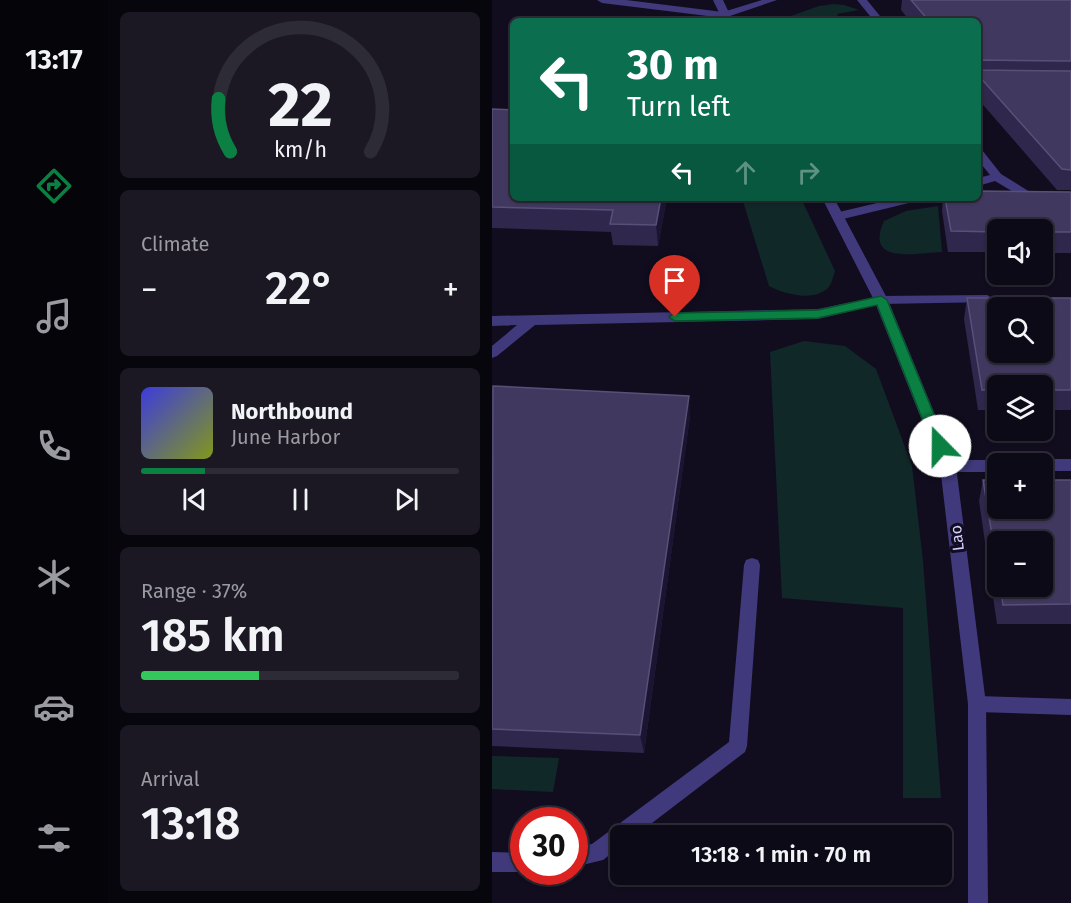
<!DOCTYPE html>
<meta charset="utf-8">
<style>
:root{--surface:#0d0a17;--page:#1b1824;--text:#f1f3f6;--muted:#9a9aa1;--line:#2d2b36;--accent:#0b8043}
body{margin:0;font-family:"Fira Sans",sans-serif;background:var(--page);color:var(--text);height:100vh;display:flex;flex-direction:column;font-size:22px;white-space:nowrap}
*{box-sizing:border-box;margin:0}
p{font-size:20px;color:var(--muted)}
.icon{flex:none;width:33px;height:33px;fill:none;stroke:currentColor;stroke-width:2;stroke-linecap:round;stroke-linejoin:round}
.map{position:relative;flex:1;overflow:hidden}
.drawer{display:flex;flex-direction:column;gap:12px;padding:12px;background:#07060d;width:384px}
.drawer>*{flex:none}
.top-card{position:absolute;left:18px;top:18px;width:471px;height:183px;border-radius:9px;box-shadow:0 2px 4px #0004,0 0 0 2px var(--line);background:#0b6e4f;color:#fff;overflow:hidden}
.controls{position:absolute;left:495px;top:219px;display:grid;gap:12px}
.controls a{display:grid;place-items:center;width:66px;height:66px;border-radius:9px;background:var(--surface);box-shadow:0 2px 4px #0004,0 0 0 2px var(--line);font-size:30px}
.speed{position:absolute;left:18px;top:807px;display:flex;gap:12px;font-size:30px;font-weight:700;text-align:center}
.speed>*{display:grid;place-content:center;width:78px;height:78px;border-radius:50%;background:var(--surface);box-shadow:0 2px 4px #0004,0 0 0 2px var(--line);line-height:1}
.speed .limit{border:9px solid #d22;background:#fff;color:#111}
.pin{position:absolute;display:grid;place-items:center;width:51px;height:51px;color:#fff;margin:-62px -26px;border-radius:50% 50% 50% 0;rotate:-45deg;box-shadow:0 0 6px #0007}
.pin .icon{rotate:45deg}
.me{position:absolute;width:66px;margin:-33px;rotate:338deg;stroke-linejoin:round;filter:drop-shadow(0 0 4px #0008)}
.turn{display:flex;align-items:center;gap:21px;height:126px;padding:0 18px;font-size:27px}
.turn .icon{width:78px;height:78px;stroke-width:2.5}
.turn b{display:block;font-size:42px;line-height:51px}
.lanes{display:flex;align-items:center;height:57px;padding:0 18px;background:#0003;justify-content:center;gap:30px;direction:ltr}
.lanes .off{opacity:.35}
.big{font-size:45px;font-weight:600;line-height:1.1}
.drawer .tile{flex:1;display:flex;flex-direction:column;justify-content:center;gap:9px;min-width:0;padding:0 21px;border-radius:9px;background:var(--page)}
.drawer .dial{align-items:center;gap:0}
.dial svg{height:156px;overflow:visible;fill:none;stroke:var(--line);stroke-width:7;stroke-linecap:round;text-anchor:middle}
.dial text{fill:var(--text);stroke:none}
.song{display:flex;align-items:center;gap:18px}
.cover{width:72px;height:72px;border-radius:9px;background:linear-gradient(135deg,hsl(240 70% 55%),hsl(70 70% 35%))}
.played{height:6px;border-radius:3px;background:linear-gradient(90deg,var(--accent) 20%,var(--line) 20%)}
.keys{display:flex;justify-content:space-around;direction:ltr}
.heat{display:flex;justify-content:space-between;align-items:center;font-size:33px;direction:ltr}
.charge{height:9px;border-radius:4px;background:linear-gradient(90deg,#34c759 37%,var(--line) 0)}
.trip{position:absolute;left:118px;top:825px;width:342px;height:60px;border-radius:9px;background:var(--surface);box-shadow:0 2px 4px #0004,0 0 0 2px var(--line);font-weight:600;line-height:60px;text-align:center}
main{display:flex;flex:1;min-height:0}
.tab-bar{display:flex;flex-direction:column;width:108px;justify-content:space-around;align-items:center;background:#050409;color:var(--muted)}
.tab-bar .icon{width:42px;height:42px}
.tab-bar .on{color:var(--accent)}
.tab-bar b{font-size:27px;color:var(--text)}
.map>svg:first-child{display:block}
.green{fill:#112829}
.lines{fill:none;stroke-linecap:round;stroke-linejoin:round}
.service{fill:#403a7c;fill-rule:evenodd}
.minor{fill:#403a7c;fill-rule:evenodd}
.wall{fill:#2f274c;fill-rule:evenodd}
.shaded-wall{fill:#1c1532}
.building{fill:#41385f;stroke:#585078;stroke-width:1.5;fill-rule:evenodd}
.route{fill:#0b8043;stroke:#07532c;stroke-width:1.5}
.labels{text-anchor:middle;dominant-baseline:central;stroke-width:6;stroke-linejoin:round;paint-order:stroke}
.street-label{font-size:16px;fill:#d5cdfd;stroke:#110d1f}
</style>
<main>
<nav class="tab-bar">
<b>13:17</b>
<svg class="icon on" aria-label="directions" viewBox="0 0 24 24"><path d="M12 3l9 9-9 9-9-9zM9 14v-3h6M13 9l2 2-2 2"/></svg>
<svg class="icon" aria-label="music" viewBox="0 0 24 24"><path d="M9 18V5l10-2v13"/><circle cx="6" cy="18" r="3"/><circle cx="16" cy="16" r="3"/></svg>
<svg class="icon" aria-label="phone" viewBox="0 0 24 24"><path d="M5 4h4l2 5-3 2q2 4 5 5l2-3 5 2v4C11 20 4 13 5 4z"/></svg>
<svg class="icon" aria-label="climate" viewBox="0 0 24 24"><path d="M12 3v18M4 7l16 10M4 17L20 7"/></svg>
<svg class="icon" aria-label="car" viewBox="0 0 24 24"><path d="M5 17H2v-5l4-1 3-4h7l3 4 3 1v5h-3M9 17h6M6 11h13"/><circle cx="7" cy="17" r="2"/><circle cx="17" cy="17" r="2"/></svg>
<svg class="icon" aria-label="filters" viewBox="0 0 24 24"><path d="M4 7h16M4 17h16"/><circle cx="9" cy="7" r="2"/><circle cx="15" cy="17" r="2"/></svg>
</nav>
<section class="drawer">
<div class="tile dial"><svg viewBox="0 0 100 80">
<path d="M14 69A42 42 0 1 1 86 69"/>
<path d="M14 69A42 42 0 0 1 8 42" stroke="#0b8043"/>
<text x="50" y="56" font-size="32" font-weight="700">22</text>
<text x="50" y="72" font-size="11">km/h</text>
</svg></div>
<div class="tile"><p>Climate</p>
<div class="heat"><a>−</a><b class="big">22°</b><a>+</a></div>
</div>
<div class="tile">
<div class="song"><i class="cover"></i><div><b>Northbound</b><p>June Harbor</p></div></div>
<div class="played"></div>
<div class="keys"><svg class="icon" aria-label="previous" viewBox="0 0 24 24"><path d="M18 5L8 12l10 7zM5 5v14"/></svg><svg class="icon" aria-label="pause" viewBox="0 0 24 24"><path d="M8 5v14M16 5v14"/></svg><svg class="icon" aria-label="next" viewBox="0 0 24 24"><path d="M6 5l10 7-10 7zM19 5v14"/></svg></div>
</div>
<div class="tile"><p>Range · 37%</p><b class="big">185 km</b><div class="charge"></div></div>
<div class="tile"><p>Arrival</p><b class="big">13:18</b></div>
</section>
<div class="map">
<svg width="579" height="903" viewBox="0 0 579 903">
<rect width="100%" height="100%" fill="#110d1f"/>
<!-- green -->
<path class="green" d="M 342,4 L 352,5 L 367,10 L 345,14 L 349,21 L 285,21 L 327,6 Z
M 250,198 L 309,198 L 343,271 C 341,276 340,284 336,288 C 321,302 292,294 277,286 Z
M 446,206 L 450,252 C 424,253 372,265 392,221 L 414,211 Z
M 312,341 L 353,346 L 384,369 L 420,466 L 431,561 L 449,798 L 411,798 L 411,608 L 290,598 L 278,352 Z
M 0,756 L 67,758 L 61,792 L 0,789 Z"/>
<g class="lines">
<!-- service -->
<path class="service" d="M 105,0 L 134,0 L 231,12 L 270,0 L 285,0 L 232,18 L 110,3 Z
M 365,0 L 375,0 L 392,21 L 382,21 Z
M 486,149 L 490,150 L 509,174 L 538,192 L 579,192 L 579,200 L 535,200 L 503,181 L 486,186 L 486,178 L 498,175 L 486,160 Z
M 406,198 L 427,198 L 425,201 L 347,220 L 341,216 L 343,213 Z
M 495,295 L 502,299 L 500,302 L 389,304 L 326,319 L 43,325 L 5,356 L 0,358 L 0,346 L 25,325 L 0,326 L 0,316 L 326,309 L 389,296 Z
M 550,459 L 579,459 L 579,471 L 550,471 L 550,464 L 543,464 Z
M 456,460 L 506,460 L 512,464 L 506,464 L 506,472 L 456,472 L 451,470 L 448,466 L 451,462 Z
M 260,558 L 266,560 L 268,565 L 255,746 L 253,752 L 143,836 L 129,836 L 129,846 L 111,860 L 82,867 L 82,847 L 100,844 L 237,742 L 252,565 L 254,560 Z
M 485,696 L 579,699 L 579,715 L 485,712 L 479,710 L 476,704 L 479,698 Z
M 0,852 L 32,853 L 32,872 L 35,872 L 0,872 Z"/>
<!-- minor -->
<path class="minor" d="M 221,0 L 231,0 L 241,21 L 231,21 Z
M 330,198 L 342,198 L 396,300 L 464,466 L 494,704 L 496,903 L 476,903 L 476,704 L 448,466 L 382,300 Z"/>
</g>
<!-- wall -->
<path class="wall" d="M 410,0 L 579,0 L 579,253 L 550,253 L 550,230 L 506,230 L 506,252 L 456,252 L 450,211 L 451,198 L 486,198 L 579,192 L 579,190 L 565,190 L 486,99 L 486,21 L 418,21 L 409,10 Z
M 0,109 L 175,198 L 166,246 L 121,245 L 119,232 L 0,228 Z
M 475,298 L 579,298 L 579,410 L 550,410 L 550,386 L 506,386 L 506,410 L 486,410 L 472,319 Z
M 0,388 L 198,416 L 152,753 L 0,746 Z
M 491,480 L 579,480 L 579,624 L 505,624 L 487,501 ZM 506,542 L 550,586 L 506,586 Z"/>
<!-- shaded-wall -->
<path class="shaded-wall" d="M 169,198 L 175,198 L 166,246 L 164,225 Z
M 197,396 L 198,416 L 152,753 L 148,735 Z"/>
<!-- building -->
<path class="building" d="M 419,0 L 579,0 L 579,61 L 489,60 L 487,62 L 489,70 L 579,71 L 579,170 L 570,169 L 486,75 L 486,21 L 437,21 Z
M 0,109 L 21,110 L 21,198 L 169,198 L 164,225 L 118,224 L 121,210 L 0,207 Z
M 486,191 L 579,192 L 579,232 L 550,232 L 550,230 L 506,230 L 506,232 L 459,231 L 453,198 L 486,198 Z
M 475,298 L 579,298 L 579,390 L 550,390 L 550,386 L 506,386 L 506,390 L 490,390 ZM 506,308 L 550,308 L 550,352 L 506,352 Z
M 1,386 L 197,396 L 148,735 L 0,729 Z
M 491,480 L 506,480 L 506,508 L 550,508 L 550,480 L 579,480 L 579,604 L 511,605 L 508,586 L 550,586 L 550,542 L 506,542 L 506,572 Z"/>
<!-- route -->
<path class="route" d="M 389,296 L 395,300 L 455,446 L 453,449 L 448,451 L 441,446 L 385,305 L 326,318 L 183,321 L 177,317 L 183,313 L 326,310 Z"/>
<g class="labels">
<!-- street labels -->
<g class="street-label">
<text transform="translate(465 538) rotate(-97)">Lao</text>
</g>
</g>
</svg>
<div class="controls">
<a><svg class="icon" aria-label="sound" viewBox="0 0 24 24"><path d="M4 9h4l5-4v14l-5-4H4zM17 9q2 3 0 6"/></svg></a>
<a><svg class="icon" aria-label="search" viewBox="0 0 24 24"><circle cx="10" cy="10" r="6"/><path d="M15 15l6 6"/></svg></a>
<a><svg class="icon" aria-label="layers" viewBox="0 0 24 24"><path d="M12 4l9 5-9 5-9-5zM3 14l9 5 9-5"/></svg></a>
<a>+</a>
<a>−</a>
</div>
<div class="speed"><div class="limit">30</div></div>
<div class="pin" style="left:183px;top:317px;background:#d93025"><svg class="icon" aria-label="arrive" viewBox="0 0 24 24"><path d="M6 21V4h12l-3 4 3 4H6"/></svg></div>
<svg class="me" style="left:448px;top:446px" viewBox="-20 -20 40 40"><circle r="19" fill="#fff"/><path d="M0-13L10 11 0 6-10 11z" fill="#0b8043"/></svg>
<div class="trip">13:18 · 1 min · 70 m</div>
<div class="top-card">
<div class="turn"><svg class="icon" aria-label="left" viewBox="0 0 24 24"><path d="M17 20v-9H6M10 6l-5 5 5 5"/></svg><div><b>30 m</b>Turn left</div></div>
<div class="lanes"><svg class="icon" aria-label="left" viewBox="0 0 24 24"><path d="M17 20v-9H6M10 6l-5 5 5 5"/></svg><svg class="icon off" aria-label="ahead" viewBox="0 0 24 24"><path d="M12 20V5M6 11l6-6 6 6"/></svg><svg class="icon off" aria-label="right" viewBox="0 0 24 24"><path d="M7 20v-9h11M14 6l5 5-5 5"/></svg></div>
</div>
</div>
</main>
